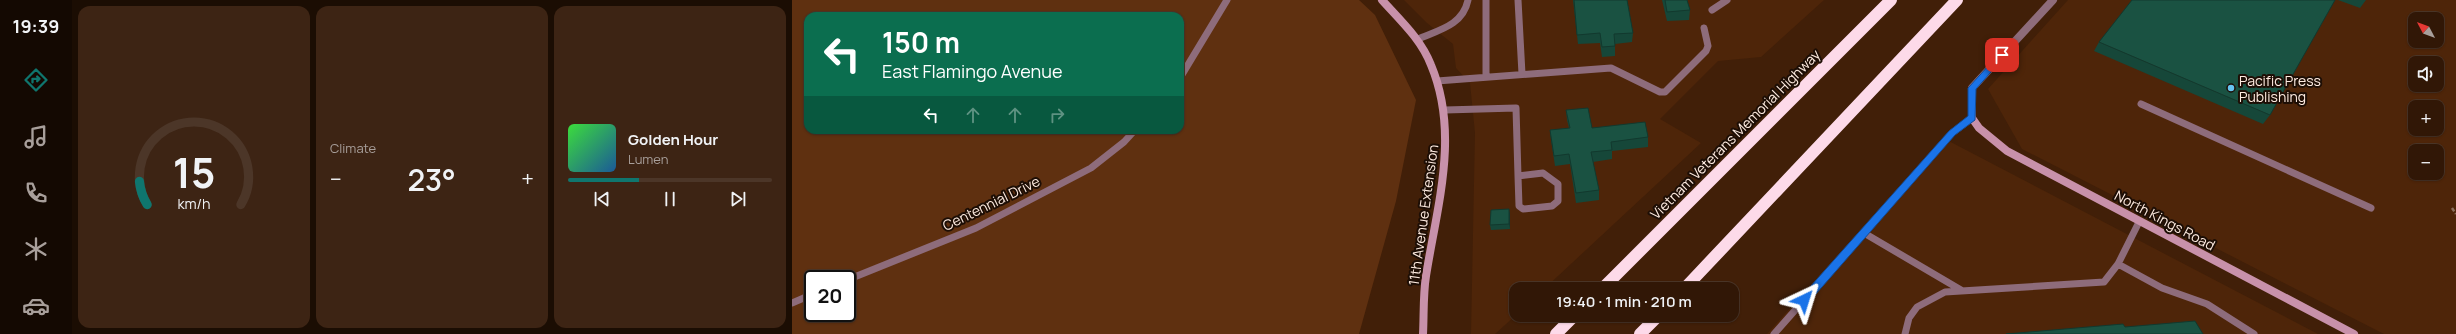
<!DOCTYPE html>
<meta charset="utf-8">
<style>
:root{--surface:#311706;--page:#3d2414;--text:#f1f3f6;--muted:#a89f9b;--line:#4c3628;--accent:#0f766e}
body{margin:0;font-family:Manrope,sans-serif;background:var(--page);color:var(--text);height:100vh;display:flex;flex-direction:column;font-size:15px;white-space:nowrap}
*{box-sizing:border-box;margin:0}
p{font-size:13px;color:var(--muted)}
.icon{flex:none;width:22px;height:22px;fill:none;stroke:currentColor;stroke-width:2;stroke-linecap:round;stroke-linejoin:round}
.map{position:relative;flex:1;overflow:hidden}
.drawer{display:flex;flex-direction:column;gap:6px;padding:6px;background:#1b0d03;width:720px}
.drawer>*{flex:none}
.guide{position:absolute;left:12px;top:12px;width:380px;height:122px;border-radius:12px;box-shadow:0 1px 3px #0004,0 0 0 1px var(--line);background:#0b6e4f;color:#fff;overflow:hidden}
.needle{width:26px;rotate:311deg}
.fabs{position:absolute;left:1616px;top:12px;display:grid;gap:8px}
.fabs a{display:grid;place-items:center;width:36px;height:36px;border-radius:8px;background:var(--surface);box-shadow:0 1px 3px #0004,0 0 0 1px var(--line);font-size:20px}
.speed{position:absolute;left:12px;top:270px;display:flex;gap:8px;font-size:20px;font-weight:700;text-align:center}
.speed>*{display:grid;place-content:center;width:52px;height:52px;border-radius:50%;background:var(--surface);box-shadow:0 1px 3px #0004,0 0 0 1px var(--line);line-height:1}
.speed .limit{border:2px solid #111;border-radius:6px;background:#fff;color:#111}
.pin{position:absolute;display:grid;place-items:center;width:34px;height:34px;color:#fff;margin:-17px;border-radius:8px;box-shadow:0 2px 6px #0006}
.me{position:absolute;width:44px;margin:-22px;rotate:41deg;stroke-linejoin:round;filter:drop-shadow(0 0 3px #0008)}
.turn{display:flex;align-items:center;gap:14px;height:84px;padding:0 12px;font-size:18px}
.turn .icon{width:52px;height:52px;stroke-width:2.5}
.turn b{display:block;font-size:28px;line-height:34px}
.lanes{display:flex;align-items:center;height:38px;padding:0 12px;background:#0003;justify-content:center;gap:20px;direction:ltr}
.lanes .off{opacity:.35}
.big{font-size:30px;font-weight:600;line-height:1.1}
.drawer .tile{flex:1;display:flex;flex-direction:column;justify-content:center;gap:6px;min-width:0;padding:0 14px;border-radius:12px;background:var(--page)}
.drawer .dial{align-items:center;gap:0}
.dial svg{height:104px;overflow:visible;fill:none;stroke:var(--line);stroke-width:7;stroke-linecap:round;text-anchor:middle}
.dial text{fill:var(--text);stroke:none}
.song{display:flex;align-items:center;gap:12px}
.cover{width:48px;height:48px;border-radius:6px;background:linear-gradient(135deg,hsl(120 70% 55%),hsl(210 70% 35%))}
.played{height:4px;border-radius:2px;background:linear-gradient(90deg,var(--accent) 35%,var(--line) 35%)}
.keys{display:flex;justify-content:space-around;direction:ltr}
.heat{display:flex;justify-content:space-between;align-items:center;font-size:22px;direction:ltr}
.drawer .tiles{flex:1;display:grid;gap:6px;grid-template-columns:repeat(3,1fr)}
.trip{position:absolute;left:717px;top:282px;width:230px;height:40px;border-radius:12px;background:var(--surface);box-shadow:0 1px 3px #0004,0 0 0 1px var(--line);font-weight:600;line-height:40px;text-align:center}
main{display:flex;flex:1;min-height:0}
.tabs{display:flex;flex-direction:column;width:72px;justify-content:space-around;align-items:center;background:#140902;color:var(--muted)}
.tabs .icon{width:28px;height:28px}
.tabs .on{color:var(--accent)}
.tabs b{font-size:18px;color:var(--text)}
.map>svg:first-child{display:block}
.built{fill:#4e2509;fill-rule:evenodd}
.green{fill:#5f3010;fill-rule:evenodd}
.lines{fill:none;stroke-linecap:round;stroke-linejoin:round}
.path{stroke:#8c705d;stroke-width:2.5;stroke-dasharray:4 2;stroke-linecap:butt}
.lane{stroke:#8e6c7b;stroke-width:7}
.street{stroke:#8e6c7b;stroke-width:8}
.secondary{stroke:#c891aa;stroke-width:8}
.highway{stroke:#fddae9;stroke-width:12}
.wall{fill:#164739}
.shaded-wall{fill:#12392e}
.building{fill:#1a5242;stroke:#12392e}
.route{fill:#1a73e8;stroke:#114b97}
.poi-dot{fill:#67c4f0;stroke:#1d0e05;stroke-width:1.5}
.labels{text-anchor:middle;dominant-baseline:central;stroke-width:4;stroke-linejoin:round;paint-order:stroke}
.poi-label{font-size:14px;fill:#feebe0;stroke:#1d0e05;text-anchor:start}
.street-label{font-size:14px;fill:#feebe0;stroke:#1d0e05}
</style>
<main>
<nav class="tabs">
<b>19:39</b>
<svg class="icon on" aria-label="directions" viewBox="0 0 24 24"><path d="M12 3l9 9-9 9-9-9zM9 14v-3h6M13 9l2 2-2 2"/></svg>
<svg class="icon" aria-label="music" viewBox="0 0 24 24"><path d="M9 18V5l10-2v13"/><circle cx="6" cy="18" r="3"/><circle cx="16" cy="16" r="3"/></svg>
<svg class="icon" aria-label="phone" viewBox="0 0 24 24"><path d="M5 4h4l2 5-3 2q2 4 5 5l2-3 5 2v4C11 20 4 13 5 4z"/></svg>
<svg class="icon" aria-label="climate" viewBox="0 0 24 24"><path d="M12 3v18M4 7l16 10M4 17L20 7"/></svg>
<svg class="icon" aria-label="car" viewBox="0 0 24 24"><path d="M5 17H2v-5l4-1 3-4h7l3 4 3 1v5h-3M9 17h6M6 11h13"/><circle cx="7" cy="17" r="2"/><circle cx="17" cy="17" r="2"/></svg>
</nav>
<section class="drawer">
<div class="tiles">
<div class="tile dial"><svg viewBox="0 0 100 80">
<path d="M14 69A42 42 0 1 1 86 69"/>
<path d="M14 69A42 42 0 0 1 8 51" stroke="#0f766e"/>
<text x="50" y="56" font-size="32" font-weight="700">15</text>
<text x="50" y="72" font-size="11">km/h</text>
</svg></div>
<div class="tile"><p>Climate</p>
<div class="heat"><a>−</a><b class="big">23°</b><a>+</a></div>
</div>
<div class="tile">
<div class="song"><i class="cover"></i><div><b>Golden Hour</b><p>Lumen</p></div></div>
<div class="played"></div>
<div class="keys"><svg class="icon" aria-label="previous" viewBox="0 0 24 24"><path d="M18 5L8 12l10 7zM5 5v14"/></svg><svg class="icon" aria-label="pause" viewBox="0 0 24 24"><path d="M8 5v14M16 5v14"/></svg><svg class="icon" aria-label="next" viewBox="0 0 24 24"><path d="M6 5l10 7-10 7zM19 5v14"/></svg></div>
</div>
</div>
</section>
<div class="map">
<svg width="1664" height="334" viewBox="0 0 1664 334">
<rect width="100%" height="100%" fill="#411f08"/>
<!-- built -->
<path class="built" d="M 612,0 L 1032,0 L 969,57 L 926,61 L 868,119 L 909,143 L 752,289 L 724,289 L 724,315 L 703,334 L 679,334 L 683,133 L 678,83 L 664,68 L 661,44 L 635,23 Z
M 1276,0 L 1664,0 L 1664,334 L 1592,334 L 1230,149 L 1196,89 ZM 1623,19 L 1645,19 L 1645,41 L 1623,41 ZM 1623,63 L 1645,63 L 1645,85 L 1623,85 ZM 1623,107 L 1645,107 L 1645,129 L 1623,129 ZM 1623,151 L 1645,151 L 1645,173 L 1623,173 Z
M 1151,138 L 1526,334 L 975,334 Z"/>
<!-- green -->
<path class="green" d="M 0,0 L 567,0 L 583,15 L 624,100 L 604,201 L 567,334 L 0,334 ZM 16,16 L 388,16 L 388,130 L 16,130 ZM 21,279 L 55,279 L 55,313 L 21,313 Z"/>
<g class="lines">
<!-- path -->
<path class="path" d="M 1660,208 L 1664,214"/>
<!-- lane -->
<path class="lane" d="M 694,0 L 694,77
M 726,0 L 730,74
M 920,10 L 935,0
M 626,39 C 647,30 671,25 676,0
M 388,78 L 435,0
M 645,81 L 819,68 L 868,92 L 873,92 L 914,51 L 916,46 L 912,28
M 1349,104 L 1579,208
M 653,110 L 724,108 L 726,176
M 751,173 L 766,184 L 766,201 L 760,206 L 731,209 L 727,206 L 726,176 Z
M 1072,233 L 1169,290
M 1326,264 L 1370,288 L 1415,304 L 1462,334
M 55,280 L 184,228 L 299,168 L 332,142 L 343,130
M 0,303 L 21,294
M 982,334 L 1160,133 L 1180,118
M 1113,334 L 1117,318 L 1125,307 L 1153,292 L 1312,282 L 1326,264 L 1347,222"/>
<!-- street -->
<path class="street" d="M 1180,118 L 1180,88 L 1261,0"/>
<!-- secondary -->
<path class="secondary" d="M 590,0 C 608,20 629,39 639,65 C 668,134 645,206 634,276 C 631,295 632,315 631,334
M 1180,118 L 1187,128 L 1215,151 L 1562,334"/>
<!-- highway -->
<path class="highway" d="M 810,289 L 1099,0
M 892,289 L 1165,0
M 764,334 L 783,315
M 848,334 L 867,315"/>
</g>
<!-- wall -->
<path class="wall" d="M 781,0 L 835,0 L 841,33 L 840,42 L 823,44 L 823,56 L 810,57 L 808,43 L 786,44 Z
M 870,0 L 895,0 L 898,10 L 897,20 L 875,21 Z
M 1546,0 L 1574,0 L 1568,8 Z
M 1307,42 L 1478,115 L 1471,124 L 1302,51 Z
M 774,110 L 800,128 L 856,137 L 856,147 L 820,151 L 820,159 L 801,162 L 807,190 L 807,200 L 784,203 L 778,164 L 763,166 L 759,140 L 758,130 L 777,128 L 775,120 Z
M 718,214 L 718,229 L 699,230 L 698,225 Z"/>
<!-- shaded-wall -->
<path class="shaded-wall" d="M 717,209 L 718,214 L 718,229 L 717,224 Z"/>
<!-- building -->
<path class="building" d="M 782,0 L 835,0 L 841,33 L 822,34 L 823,46 L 810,47 L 808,33 L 785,35 Z
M 873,0 L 895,0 L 898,10 L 875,12 Z
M 1340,0 L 1543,0 L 1478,115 L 1307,42 Z
M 796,108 L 800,128 L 853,122 L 856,137 L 819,142 L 820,150 L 799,152 L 807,190 L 784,193 L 777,154 L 762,156 L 758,130 L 778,128 L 774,110 Z
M 717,209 L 717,224 L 698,225 L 699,210 Z
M 1403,321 L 1411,334 L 1214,334 L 1331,324 L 1333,327 Z"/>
<!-- route -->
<path class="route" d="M 1208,53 L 1214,55 L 1184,89 L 1183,120 L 1163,135 L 1016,303 L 1009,303 L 1009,297 L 1157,131 L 1176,116 L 1176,88 Z"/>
<!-- markers -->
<circle class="poi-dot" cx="1439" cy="88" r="4"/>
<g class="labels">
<!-- poi labels -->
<g class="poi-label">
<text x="1447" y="80">Pacific Press<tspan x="1447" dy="16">Publishing</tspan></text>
</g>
<!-- street labels -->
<g class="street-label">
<text transform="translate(943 134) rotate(-45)">Vietnam Veterans Memorial Highway</text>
<text transform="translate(199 203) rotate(-26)">Centennial Drive</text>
<text transform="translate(631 215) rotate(-82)">11th Avenue Extension</text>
<text transform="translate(1373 220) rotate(28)">North Kings Road</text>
</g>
</g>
</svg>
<div class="fabs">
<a><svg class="needle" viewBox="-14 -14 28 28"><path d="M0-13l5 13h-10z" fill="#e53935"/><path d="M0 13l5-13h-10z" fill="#a89f9b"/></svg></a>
<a><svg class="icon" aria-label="sound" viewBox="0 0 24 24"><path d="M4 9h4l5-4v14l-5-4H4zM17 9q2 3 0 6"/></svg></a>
<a>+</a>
<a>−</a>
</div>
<div class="speed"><div class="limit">20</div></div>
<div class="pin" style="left:1210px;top:55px;background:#d93025"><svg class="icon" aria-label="arrive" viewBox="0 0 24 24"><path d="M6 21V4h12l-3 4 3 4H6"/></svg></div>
<svg class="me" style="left:1012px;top:300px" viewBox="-20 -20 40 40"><path d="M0-17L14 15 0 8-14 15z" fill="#1a73e8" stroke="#fff" stroke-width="4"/></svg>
<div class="trip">19:40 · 1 min · 210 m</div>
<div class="guide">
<div class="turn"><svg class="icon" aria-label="left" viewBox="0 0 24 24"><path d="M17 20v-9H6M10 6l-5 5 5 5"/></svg><div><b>150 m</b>East Flamingo Avenue</div></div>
<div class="lanes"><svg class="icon" aria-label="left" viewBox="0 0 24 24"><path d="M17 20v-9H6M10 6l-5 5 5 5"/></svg><svg class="icon off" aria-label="ahead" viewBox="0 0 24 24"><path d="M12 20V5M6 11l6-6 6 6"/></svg><svg class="icon off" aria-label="ahead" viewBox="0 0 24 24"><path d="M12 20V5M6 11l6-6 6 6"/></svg><svg class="icon off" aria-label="right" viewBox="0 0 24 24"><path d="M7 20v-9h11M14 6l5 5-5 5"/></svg></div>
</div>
</div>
</main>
